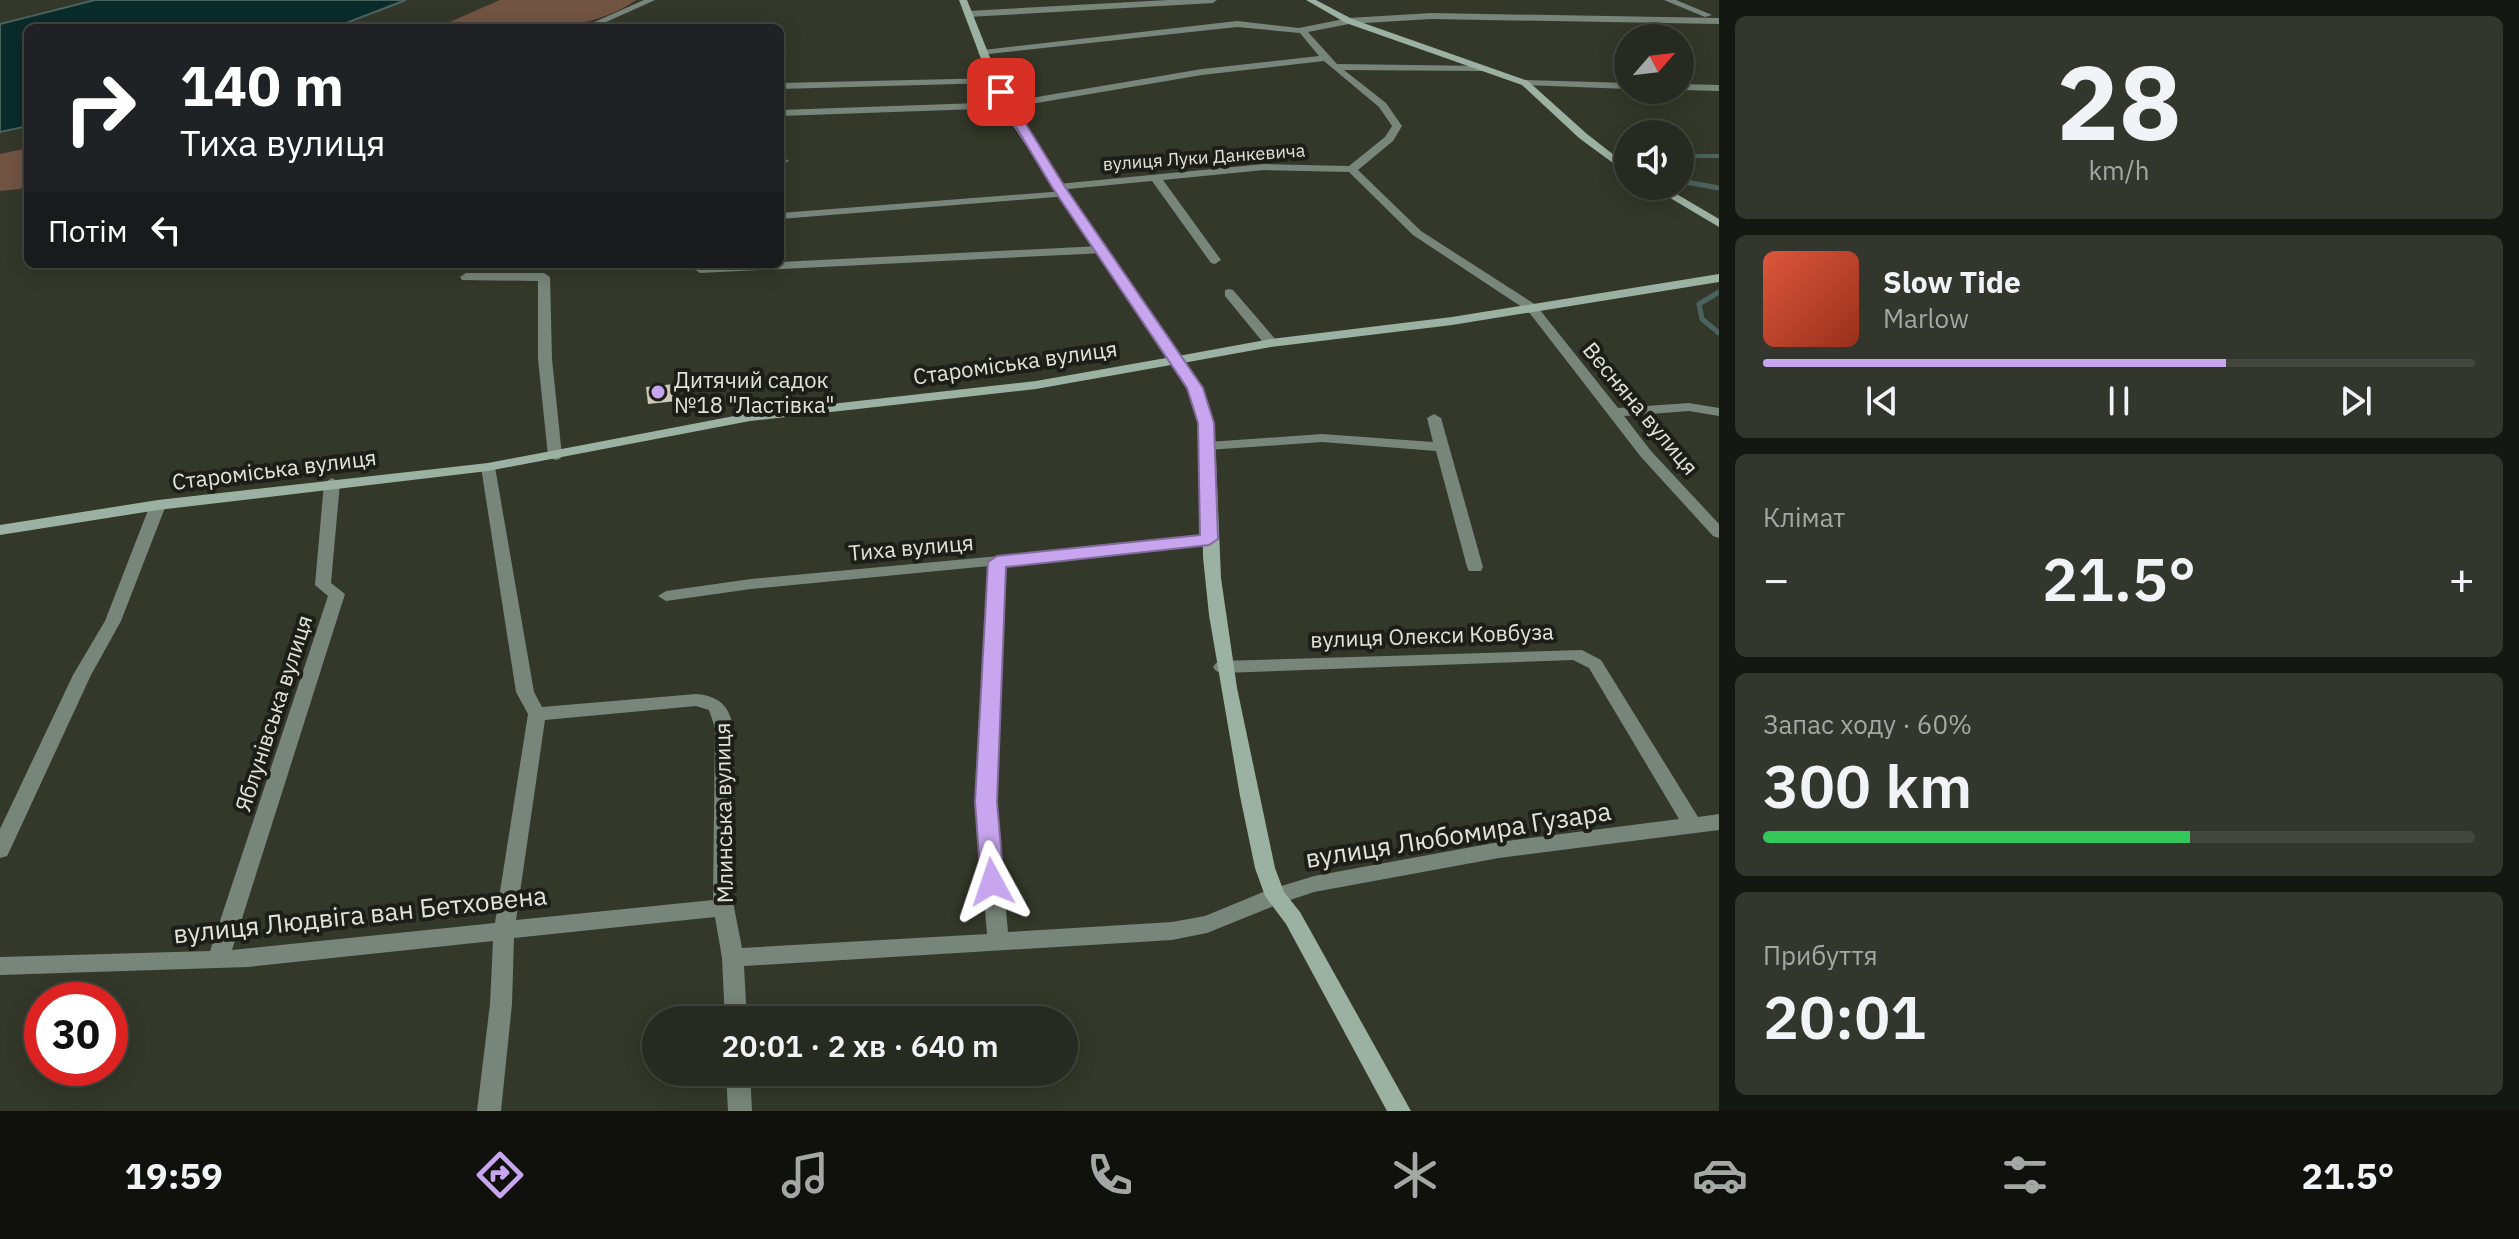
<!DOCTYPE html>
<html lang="uk">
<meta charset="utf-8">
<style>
:root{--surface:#272a20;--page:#33362d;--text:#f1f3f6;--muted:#a4a7a5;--line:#43463e;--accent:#c8a6ef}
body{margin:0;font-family:"IBM Plex Sans",sans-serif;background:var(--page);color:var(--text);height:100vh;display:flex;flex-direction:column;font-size:30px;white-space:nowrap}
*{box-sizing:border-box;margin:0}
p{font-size:26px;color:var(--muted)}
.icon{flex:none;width:44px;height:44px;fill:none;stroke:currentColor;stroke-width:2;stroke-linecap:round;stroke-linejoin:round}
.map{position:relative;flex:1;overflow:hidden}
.sheet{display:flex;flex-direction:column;gap:16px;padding:16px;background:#151712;width:800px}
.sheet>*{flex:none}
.guide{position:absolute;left:24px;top:24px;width:760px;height:244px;border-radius:12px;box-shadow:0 4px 20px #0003,0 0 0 2px var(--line);background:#202124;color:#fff;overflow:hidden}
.needle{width:52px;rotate:62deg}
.buttons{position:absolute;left:1614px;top:24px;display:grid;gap:16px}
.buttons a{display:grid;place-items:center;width:80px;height:80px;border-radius:50%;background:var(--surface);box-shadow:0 4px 20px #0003,0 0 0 2px var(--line);font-size:40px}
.speed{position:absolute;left:24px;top:982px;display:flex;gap:16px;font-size:40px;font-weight:700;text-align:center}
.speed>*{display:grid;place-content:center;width:104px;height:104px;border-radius:50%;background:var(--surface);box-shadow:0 4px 20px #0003,0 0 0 2px var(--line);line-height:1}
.speed .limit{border:12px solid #d22;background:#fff;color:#111}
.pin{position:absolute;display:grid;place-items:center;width:68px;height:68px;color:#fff;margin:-34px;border-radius:16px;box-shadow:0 4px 12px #0006}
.me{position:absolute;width:88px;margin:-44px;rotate:355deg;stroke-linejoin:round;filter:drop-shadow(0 0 6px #0008)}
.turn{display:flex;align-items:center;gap:28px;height:168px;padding:0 24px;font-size:36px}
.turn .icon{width:104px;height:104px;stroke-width:2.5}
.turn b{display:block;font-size:56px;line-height:68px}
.then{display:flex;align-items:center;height:76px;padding:0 24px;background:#0003;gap:16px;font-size:30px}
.big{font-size:60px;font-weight:600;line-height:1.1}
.sheet .tile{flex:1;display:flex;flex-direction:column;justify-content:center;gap:12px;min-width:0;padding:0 28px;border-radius:12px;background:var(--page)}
.sheet .dial{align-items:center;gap:0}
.dial b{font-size:104px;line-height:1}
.song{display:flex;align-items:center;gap:24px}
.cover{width:96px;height:96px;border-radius:12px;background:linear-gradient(135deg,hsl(10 70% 55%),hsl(10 70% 35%))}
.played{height:8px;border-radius:4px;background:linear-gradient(90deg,var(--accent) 65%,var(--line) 65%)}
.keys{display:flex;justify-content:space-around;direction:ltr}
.heat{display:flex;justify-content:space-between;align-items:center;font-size:44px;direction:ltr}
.charge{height:12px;border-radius:6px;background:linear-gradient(90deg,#34c759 60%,var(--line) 0)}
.trip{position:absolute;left:642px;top:1006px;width:436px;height:80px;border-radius:40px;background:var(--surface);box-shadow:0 4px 20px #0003,0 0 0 2px var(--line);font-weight:600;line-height:80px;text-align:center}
.tab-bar{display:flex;height:128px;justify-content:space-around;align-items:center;background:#10110d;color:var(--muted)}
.tab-bar .icon{width:56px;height:56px}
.tab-bar .on{color:var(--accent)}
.tab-bar b{font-size:36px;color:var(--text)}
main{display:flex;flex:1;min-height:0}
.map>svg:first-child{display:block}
.green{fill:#725443}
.water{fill:#092c2a;stroke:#4a635f;stroke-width:2}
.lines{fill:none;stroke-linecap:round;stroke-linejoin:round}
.stream-far1{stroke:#4a635f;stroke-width:4}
.stream{stroke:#4a635f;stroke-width:5}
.building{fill:#cfc7b8}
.street{fill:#77857a;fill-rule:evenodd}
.secondary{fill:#9bb1a1;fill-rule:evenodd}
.route{fill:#c8a6ef;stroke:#826c9b;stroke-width:2}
.poi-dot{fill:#c8a6ef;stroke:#1d1e18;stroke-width:3}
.labels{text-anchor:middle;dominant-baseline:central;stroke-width:8;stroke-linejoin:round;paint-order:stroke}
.far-street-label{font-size:18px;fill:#e2e4db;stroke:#1d1e18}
.street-label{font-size:22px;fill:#e2e4db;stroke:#1d1e18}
.poi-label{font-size:22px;fill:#e2e4db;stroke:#1d1e18;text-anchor:start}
.near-street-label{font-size:26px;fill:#e2e4db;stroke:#1d1e18}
</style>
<main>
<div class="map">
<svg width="1719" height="1111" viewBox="0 0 1719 1111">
<rect width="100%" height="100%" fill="#34382a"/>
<!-- green -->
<path class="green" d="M 500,0 L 636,0 C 580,39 501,28 436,28 Z
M 28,148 L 28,188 L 0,191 L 0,154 Z"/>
<!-- water -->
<path class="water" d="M 95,0 L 406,0 L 333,28 L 28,28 L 28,126 L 0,132 L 0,24 Z"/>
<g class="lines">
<!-- stream-far1 -->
<path class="stream-far1" d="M 1680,156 L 1719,156
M 1680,181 L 1688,183"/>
<!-- stream -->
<path class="stream" d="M 1680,181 L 1719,188
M 1719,292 L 1699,304 L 1702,319 L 1719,333"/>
</g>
<!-- building -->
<path class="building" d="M 674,384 L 677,401 L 648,404 L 646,387 Z"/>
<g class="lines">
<!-- street -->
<path class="street" d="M 644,0 L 655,0 L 593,28 L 581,28 Z
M 1168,0 L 1217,0 L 1213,3 L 968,17 L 964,14 L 968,11 Z
M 1664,0 L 1676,0 L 1712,15 L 1705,17 Z
M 1431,13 L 1719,18 L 1719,24 L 1431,19 L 1349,24 L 1308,32 L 1337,64 L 1485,66 L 1485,70 L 1482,71 L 1344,70 L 1386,103 L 1402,126 L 1393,141 L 1358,170 L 1421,231 L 1536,305 L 1618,408 L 1689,403 L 1719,408 L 1719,416 L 1689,411 L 1624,416 L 1651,451 L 1719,524 L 1719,538 L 1713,536 L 1641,457 L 1528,311 L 1413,235 L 1349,172 L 1264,170 L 1163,180 L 1221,260 L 1215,264 L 1211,263 L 1152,181 L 1058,190 L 1053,187 L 1058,184 L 1264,164 L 1349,166 L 1385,137 L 1392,126 L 1379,107 L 1324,61 L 1202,75 L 1007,108 L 780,116 L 780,110 L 1007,102 L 1202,69 L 1319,56 L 1300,33 L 1237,27 L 980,55 L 978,53 L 983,50 L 1237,21 L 1299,28 L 1349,18 Z
M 997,78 L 999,80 L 994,83 L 780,89 L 780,83 Z
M 1525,80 L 1628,83 L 1628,89 L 1522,85 L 1520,83 Z
M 1680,84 L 1719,85 L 1719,91 L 1680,90 Z
M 780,159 L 784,158 L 789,161 L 780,165 Z
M 1064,191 L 1068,192 L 1068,196 L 780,219 L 780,213 Z
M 1100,246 L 1104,247 L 1104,253 L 700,273 L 694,269 L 700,265 L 780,264 L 780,262 Z
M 466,273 L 544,273 L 550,277 L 552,359 L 562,456 L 560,459 L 555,460 L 548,456 L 538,359 L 538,281 L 462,280 L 460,277 Z
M 1229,289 L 1233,290 L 1276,340 L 1276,346 L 1266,346 L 1225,296 L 1225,290 Z
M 1434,414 L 1441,418 L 1483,567 L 1481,571 L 1469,571 L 1467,567 L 1436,451 L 1322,442 L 1208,450 L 1201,446 L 1208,442 L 1322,434 L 1433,442 L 1427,418 Z
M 488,463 L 495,467 L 534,692 L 542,707 L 696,694 C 723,696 732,710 734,736 L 733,902 L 742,948 L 987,934 L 976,802 L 989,566 L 751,589 L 666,601 L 658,596 L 666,591 L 751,579 L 1215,536 L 1217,539 L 1215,542 L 1209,544 L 1005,564 L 996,802 L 1008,932 L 1172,922 L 1205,916 L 1268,890 L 1314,876 L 1499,842 L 1679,819 L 1589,668 L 1573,660 L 1222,673 L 1216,671 L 1213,667 L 1216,663 L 1222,661 L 1582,650 L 1601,660 L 1698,817 L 1719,814 L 1719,830 L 1499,858 L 1314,892 L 1281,903 L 1207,933 L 1172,940 L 744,966 L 747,1020 L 725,1020 L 722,958 L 715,917 L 514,938 L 512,1004 L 501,1111 L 477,1111 L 490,1004 L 493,941 L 248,967 L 0,975 L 0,957 L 210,951 L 328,596 L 315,585 L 324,483 L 332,478 L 340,483 L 331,583 L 345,594 L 232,950 L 495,923 L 528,714 L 516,692 L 481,467 ZM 696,706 L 709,710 L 715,728 L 713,900 L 516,920 L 545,720 Z
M 158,500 L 166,505 L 121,621 L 91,675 L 10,850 L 7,856 L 0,858 L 0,829 L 73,675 L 105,621 L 150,505 Z
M 726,1072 L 750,1072 L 752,1111 L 728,1111 Z"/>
<!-- secondary -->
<path class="secondary" d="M 959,0 L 967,0 L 999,80 L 1022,124 L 1178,356 L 1271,339 L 1452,317 L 1719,274 L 1719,282 L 1452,325 L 1271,347 L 1183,363 L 1205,396 L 1211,415 L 1216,460 L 1221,578 L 1237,688 L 1275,868 L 1284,892 L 1300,912 L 1411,1111 L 1387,1111 L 1286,924 L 1265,896 L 1255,868 L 1240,796 L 1209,615 L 1203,557 L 1202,460 L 1197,415 L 1191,396 L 1171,365 L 1036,389 L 750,421 L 488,471 L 158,510 L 0,535 L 0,525 L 158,500 L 488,463 L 750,413 L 1036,381 L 1166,358 L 1012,124 L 989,80 Z
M 1306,0 L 1316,0 L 1352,19 L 1528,81 L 1587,134 L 1628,166 L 1628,174 L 1579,138 L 1522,85 L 1346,23 Z
M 1650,186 L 1663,186 L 1719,219 L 1719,227 Z"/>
</g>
<!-- route -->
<path class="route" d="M 1001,89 L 1006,92 L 1065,187 L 1203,388 L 1214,423 L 1218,539 L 1209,545 L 1006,567 L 997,802 L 1004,882 L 1000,889 L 992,892 L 984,889 L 981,882 L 975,802 L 988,562 L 997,556 L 1200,535 L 1198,423 L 1187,388 L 1052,187 L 995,92 Z"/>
<!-- markers -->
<circle class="poi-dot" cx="658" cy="392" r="8"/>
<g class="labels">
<!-- far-street labels -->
<g class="far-street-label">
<text transform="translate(1204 157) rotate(-4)">вулиця Луки Данкевича</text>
</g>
<!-- street labels -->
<g class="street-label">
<text transform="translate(1015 362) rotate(-8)">Староміська вулиця</text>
<text transform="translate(1641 408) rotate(50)">Весняна вулиця</text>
<text transform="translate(274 469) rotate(-7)">Староміська вулиця</text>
<text transform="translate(911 547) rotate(-5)">Тиха вулиця</text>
<text transform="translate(1432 635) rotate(-2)">вулиця Олекси Ковбуза</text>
<text transform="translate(273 713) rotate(-72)">Яблунівська вулиця</text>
<text transform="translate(723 813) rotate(-91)">Млинська вулиця</text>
</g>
<!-- poi labels -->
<g class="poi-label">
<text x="674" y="379">Дитячий садок<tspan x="674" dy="25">№18 "Ластівка"</tspan></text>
</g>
<!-- near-street labels -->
<g class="near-street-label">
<text transform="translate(1458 834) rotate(-9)">вулиця Любомира Гузара</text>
<text transform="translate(360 914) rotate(-6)">вулиця Людвіга ван Бетховена</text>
</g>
</g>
</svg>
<div class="buttons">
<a><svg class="needle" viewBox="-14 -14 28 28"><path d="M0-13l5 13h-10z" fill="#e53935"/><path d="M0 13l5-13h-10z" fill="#a4a7a5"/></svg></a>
<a><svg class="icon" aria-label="sound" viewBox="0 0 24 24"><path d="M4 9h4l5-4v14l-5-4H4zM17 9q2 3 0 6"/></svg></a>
</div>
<div class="speed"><div class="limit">30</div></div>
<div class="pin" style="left:1001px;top:92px;background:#d93025"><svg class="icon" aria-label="arrive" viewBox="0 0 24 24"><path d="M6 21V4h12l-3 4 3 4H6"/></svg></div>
<svg class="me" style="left:992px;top:882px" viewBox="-20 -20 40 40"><path d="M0-17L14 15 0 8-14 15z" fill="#c8a6ef" stroke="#fff" stroke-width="4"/></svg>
<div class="trip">20:01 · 2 хв · 640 m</div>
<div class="guide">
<div class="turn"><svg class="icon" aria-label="right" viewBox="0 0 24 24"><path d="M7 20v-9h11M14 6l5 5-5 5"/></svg><div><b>140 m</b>Тиха вулиця</div></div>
<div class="then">Потім<svg class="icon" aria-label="left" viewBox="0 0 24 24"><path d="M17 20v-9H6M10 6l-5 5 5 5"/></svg></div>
</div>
</div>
<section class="sheet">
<div class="tile dial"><b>28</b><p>km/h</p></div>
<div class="tile">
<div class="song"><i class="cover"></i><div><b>Slow Tide</b><p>Marlow</p></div></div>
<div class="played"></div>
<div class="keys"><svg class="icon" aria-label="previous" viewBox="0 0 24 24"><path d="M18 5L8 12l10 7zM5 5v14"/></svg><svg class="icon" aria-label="pause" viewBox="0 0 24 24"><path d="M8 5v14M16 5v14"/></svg><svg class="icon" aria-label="next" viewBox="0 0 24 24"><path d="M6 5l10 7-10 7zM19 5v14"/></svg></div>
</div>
<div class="tile"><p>Клімат</p>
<div class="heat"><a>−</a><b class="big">21.5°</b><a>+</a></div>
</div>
<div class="tile"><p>Запас ходу · 60%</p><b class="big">300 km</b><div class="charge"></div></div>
<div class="tile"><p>Прибуття</p><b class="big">20:01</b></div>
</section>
</main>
<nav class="tab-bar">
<b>19:59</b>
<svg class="icon on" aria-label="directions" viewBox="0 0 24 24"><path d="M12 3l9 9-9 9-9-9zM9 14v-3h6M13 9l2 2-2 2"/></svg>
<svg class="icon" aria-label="music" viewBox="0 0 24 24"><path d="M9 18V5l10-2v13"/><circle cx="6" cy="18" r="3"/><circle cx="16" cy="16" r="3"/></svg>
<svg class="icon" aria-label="phone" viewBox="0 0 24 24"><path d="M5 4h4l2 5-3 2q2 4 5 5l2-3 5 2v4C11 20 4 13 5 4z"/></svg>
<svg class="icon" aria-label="climate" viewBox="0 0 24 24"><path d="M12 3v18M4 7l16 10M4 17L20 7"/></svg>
<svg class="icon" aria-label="car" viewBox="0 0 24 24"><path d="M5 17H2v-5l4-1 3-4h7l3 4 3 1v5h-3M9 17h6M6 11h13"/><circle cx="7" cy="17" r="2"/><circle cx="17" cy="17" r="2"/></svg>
<svg class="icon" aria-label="filters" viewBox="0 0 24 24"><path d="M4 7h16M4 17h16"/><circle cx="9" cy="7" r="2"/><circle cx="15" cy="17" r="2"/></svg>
<b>21.5°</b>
</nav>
